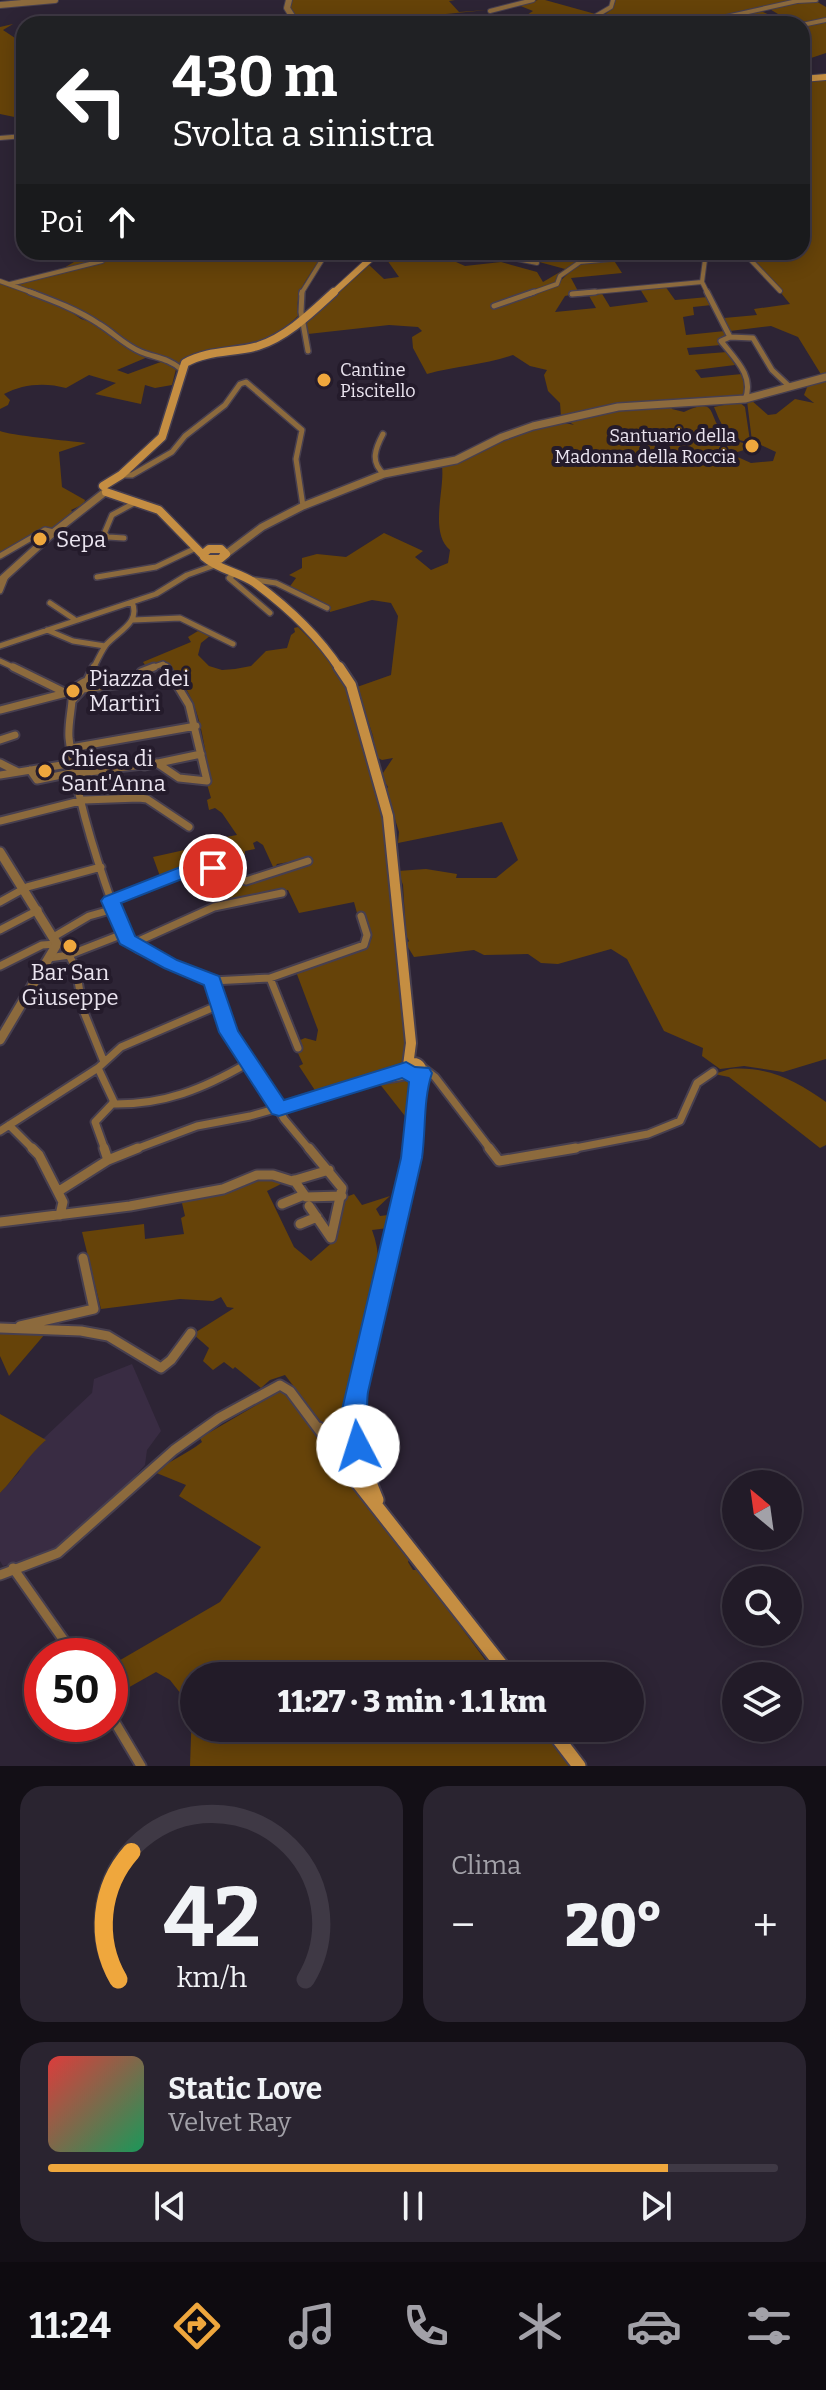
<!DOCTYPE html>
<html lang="it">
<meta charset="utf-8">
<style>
:root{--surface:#221b28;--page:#2a2430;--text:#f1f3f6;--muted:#a2a1a8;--line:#3f3945;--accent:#efa73d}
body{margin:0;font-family:Bitter,serif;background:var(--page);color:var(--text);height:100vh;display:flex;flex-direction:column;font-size:30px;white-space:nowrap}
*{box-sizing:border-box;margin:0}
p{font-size:26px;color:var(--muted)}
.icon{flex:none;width:44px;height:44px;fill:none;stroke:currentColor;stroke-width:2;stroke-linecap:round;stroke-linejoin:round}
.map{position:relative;height:1766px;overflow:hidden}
.side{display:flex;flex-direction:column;gap:20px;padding:20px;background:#130f16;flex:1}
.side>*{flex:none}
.guide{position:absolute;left:16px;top:16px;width:794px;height:244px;border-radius:24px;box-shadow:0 4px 20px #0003,0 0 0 2px var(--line);background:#202124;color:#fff;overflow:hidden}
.needle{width:52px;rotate:331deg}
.fabs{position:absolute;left:722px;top:1470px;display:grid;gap:16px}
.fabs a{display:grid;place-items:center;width:80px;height:80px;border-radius:50%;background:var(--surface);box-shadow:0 4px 20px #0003,0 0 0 2px var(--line);font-size:40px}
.speed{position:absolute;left:24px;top:1638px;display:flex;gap:16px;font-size:40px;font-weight:700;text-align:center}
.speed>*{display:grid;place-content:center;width:104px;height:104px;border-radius:50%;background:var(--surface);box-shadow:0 4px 20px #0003,0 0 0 2px var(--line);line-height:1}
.speed .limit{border:12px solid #d22;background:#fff;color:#111}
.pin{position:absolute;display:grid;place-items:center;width:68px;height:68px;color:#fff;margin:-34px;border:4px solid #fff;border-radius:50%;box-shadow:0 2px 8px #0007}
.me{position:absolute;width:88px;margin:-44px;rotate:355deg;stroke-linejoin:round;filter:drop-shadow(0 0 6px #0008)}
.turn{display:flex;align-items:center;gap:28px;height:168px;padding:0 24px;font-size:36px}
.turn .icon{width:104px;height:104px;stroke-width:2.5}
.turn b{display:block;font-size:56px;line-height:68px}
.then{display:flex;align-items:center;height:76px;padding:0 24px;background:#0003;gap:16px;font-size:30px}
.big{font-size:60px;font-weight:800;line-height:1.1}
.side .card{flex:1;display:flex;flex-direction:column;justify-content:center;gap:12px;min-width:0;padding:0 28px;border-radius:24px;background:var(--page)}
.side .dial{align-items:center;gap:0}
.dial svg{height:208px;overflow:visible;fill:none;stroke:var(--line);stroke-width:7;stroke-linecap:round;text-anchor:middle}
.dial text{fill:var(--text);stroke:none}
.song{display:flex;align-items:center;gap:24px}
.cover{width:96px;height:96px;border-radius:12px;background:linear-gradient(135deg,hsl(0 70% 55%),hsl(150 70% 35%))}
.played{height:8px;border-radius:4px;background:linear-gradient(90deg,var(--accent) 85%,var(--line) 85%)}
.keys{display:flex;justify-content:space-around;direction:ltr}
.heat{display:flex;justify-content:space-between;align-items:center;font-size:44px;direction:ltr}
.side .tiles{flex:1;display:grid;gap:20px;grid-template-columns:1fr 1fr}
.card:last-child{grid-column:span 2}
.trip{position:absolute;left:180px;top:1662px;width:464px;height:80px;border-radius:40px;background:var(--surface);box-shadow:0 4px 20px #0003,0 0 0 2px var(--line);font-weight:800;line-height:80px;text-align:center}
.menu{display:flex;height:128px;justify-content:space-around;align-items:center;background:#0e0b10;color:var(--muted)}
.menu .icon{width:56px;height:56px}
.menu .active{color:var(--accent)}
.menu b{font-size:36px;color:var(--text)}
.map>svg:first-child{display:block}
.built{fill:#392c43}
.green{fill:#664309}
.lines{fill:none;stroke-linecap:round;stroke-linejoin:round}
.pedestrian-casing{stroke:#473f4f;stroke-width:9}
.minor-far3-casing{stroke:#473f4f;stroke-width:6}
.minor-far2-casing{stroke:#473f4f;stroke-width:8}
.minor-far1-casing{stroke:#473f4f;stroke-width:11}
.minor-casing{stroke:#473f4f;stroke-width:13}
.tertiary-far2-casing{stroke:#473f4f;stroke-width:8}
.tertiary-far1-casing{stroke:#473f4f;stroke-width:10}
.tertiary-casing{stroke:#473f4f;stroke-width:13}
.secondary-far3-casing{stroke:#473f4f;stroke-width:8}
.secondary-far2-casing{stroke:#473f4f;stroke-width:11}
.secondary-far1-casing{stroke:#473f4f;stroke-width:14}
.secondary-casing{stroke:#473f4f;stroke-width:17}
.pedestrian{stroke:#8c6a3d;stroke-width:5}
.minor-far3{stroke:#8c6a3d;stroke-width:4}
.minor-far2{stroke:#8c6a3d;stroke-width:5}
.minor-far1{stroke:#8c6a3d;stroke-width:7}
.minor{stroke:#8c6a3d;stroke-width:9}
.tertiary-far2{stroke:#8c6a3d;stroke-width:6}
.tertiary-far1{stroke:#8c6a3d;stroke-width:7}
.tertiary{stroke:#8c6a3d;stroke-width:9}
.secondary-far3{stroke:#c58e42;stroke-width:6}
.secondary-far2{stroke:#c58e42;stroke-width:8}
.secondary-far1{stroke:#c58e42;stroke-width:10}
.secondary{stroke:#c58e42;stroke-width:13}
.route{fill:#1a73e8;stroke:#114b97;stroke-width:2}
.poi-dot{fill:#efa73d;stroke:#241b2b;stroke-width:3}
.labels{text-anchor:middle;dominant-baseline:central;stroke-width:8;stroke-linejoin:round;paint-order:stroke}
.far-poi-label{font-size:18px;fill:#eae4ef;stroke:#241b2b;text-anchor:start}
.poi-label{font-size:22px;fill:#eae4ef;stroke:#241b2b;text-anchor:start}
</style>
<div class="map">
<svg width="826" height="1766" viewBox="0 0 826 1766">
<rect width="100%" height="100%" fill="#2d2435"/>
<!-- built -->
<path class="built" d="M 132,1364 L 161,1431 L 147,1450 L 145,1465 L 113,1500 L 56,1549 L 3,1566 L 0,1561 L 0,1493 L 19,1472 L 26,1457 L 45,1441 L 43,1439 L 92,1393 L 94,1379 Z"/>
<!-- green -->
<path class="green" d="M 292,0 L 455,0 L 449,1 L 459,12 L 487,10 L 446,14 L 449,19 L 474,24 L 300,24 L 303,20 L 297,19 L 290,8 Z
M 538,0 L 545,0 L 599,15 C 578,26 543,30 521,19 L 533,11 L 518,5 Z
M 615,0 L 814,0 L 826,7 L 826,53 L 802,61 L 802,24 L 699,24 L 759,10 L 776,18 L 783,17 L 768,8 L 797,0 L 692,24 L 585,24 C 596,19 613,14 615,0 Z
M 13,24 L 3,30 L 24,44 L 24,119 L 0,114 L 0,27 Z
M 826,78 L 826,375 L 822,376 L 798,337 L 771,326 L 730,331 L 724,318 L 757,315 L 754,309 L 790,304 L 781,293 L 781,289 L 744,252 L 802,252 L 802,80 Z
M 60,252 L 325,252 C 313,272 292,292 299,315 C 287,326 273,338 257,344 C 235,352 194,344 179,364 L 141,351 L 65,303 L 13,284 L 104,260 L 62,269 L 74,262 Z
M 392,252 L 469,252 L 456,262 L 465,266 L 501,262 L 537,272 L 543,282 L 565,269 L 517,256 L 524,252 L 592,252 L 562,274 L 556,285 L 579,263 L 613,259 L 622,273 L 571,278 L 579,293 L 565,296 L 555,312 L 596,308 L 588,294 L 601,292 L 610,307 L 648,302 L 640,289 L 665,286 L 675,300 L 708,297 L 712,305 L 693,307 L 694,315 L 683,317 L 686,335 L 725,331 L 727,336 L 719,340 L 721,345 L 687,348 L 689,355 L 727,352 L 735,365 L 695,370 L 701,378 L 742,374 C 748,383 750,388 744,397 L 730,400 L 633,403 L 561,416 L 560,403 L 548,391 L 544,375 L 547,370 L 530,366 L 513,355 C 485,365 455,366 427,374 L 413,348 L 412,337 L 422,331 L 418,327 L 389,325 L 308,334 L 306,317 L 367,263 L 384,279 L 399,277 L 387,260 Z
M 0,281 L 60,304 L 81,319 L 101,325 L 112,338 L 150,356 L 117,370 L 128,374 L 166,360 L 176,369 L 172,385 L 155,388 L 145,385 L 141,404 L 95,394 L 116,383 L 89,375 L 66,388 C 45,382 22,384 4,394 L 10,400 L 8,405 L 0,409 Z
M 826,380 L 826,1059 L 783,1072 L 744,1066 L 720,1069 L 702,1056 L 703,1048 L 664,1031 L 627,959 L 611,949 L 558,964 L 541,963 L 528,954 L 484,955 L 474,950 L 414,957 L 406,944 L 409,941 L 406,935 L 403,885 L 398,871 L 426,869 L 457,874 L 456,878 L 496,878 L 518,860 L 502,822 L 398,843 L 399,832 L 386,790 L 388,787 L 381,776 L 393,758 L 382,760 L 376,757 L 373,736 L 357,687 L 391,675 L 398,616 L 391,603 L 372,600 L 330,612 L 329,608 L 288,589 L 296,578 L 289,575 L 302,568 L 302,558 L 317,554 L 346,557 L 384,533 L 423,551 L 415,557 L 431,570 L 448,563 L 450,550 C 429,532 445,490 442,466 C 476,451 538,416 574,425 L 566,420 L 608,411 L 670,405 L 672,409 L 684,412 C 720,395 706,418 725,434 C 729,439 737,441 743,443 L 744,450 L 731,454 L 751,463 L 773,461 L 776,452 L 752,441 L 747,401 L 751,400 L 768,415 L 776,414 L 795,399 L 814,403 L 804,395 L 808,385 Z
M 739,402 L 745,407 L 750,441 C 728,443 721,424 714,407 Z
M 0,431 C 8,435 70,441 86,443 L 59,452 L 62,487 L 85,500 L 84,504 L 71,510 L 73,513 L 52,531 L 44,529 L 0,553 Z
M 298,627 L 326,655 L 344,681 L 383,812 L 406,1052 L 405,1064 L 400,1068 L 318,1095 L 299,1066 L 303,1064 L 297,1051 L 301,1049 L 298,1041 L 305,1038 L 316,1041 L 318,1030 L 295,969 L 324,963 L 368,947 L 372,937 L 364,912 L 357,913 L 354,902 L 299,913 L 288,890 L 227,905 L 225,897 L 236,892 L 235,888 L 214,888 L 231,880 L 254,882 L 285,868 L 312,862 L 308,859 L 277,864 L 274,869 L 263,845 L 257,841 L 253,843 L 255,849 L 245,851 L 245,854 L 161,879 L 153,857 L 189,849 L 198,842 L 237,835 L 222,813 L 215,808 L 209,810 L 207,800 L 211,798 L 207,784 L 211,782 C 201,732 202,700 165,661 L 147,668 L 143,662 L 191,642 L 188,637 L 198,631 L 211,635 L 201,643 L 198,655 L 209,666 L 222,670 L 235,669 L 251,666 L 266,651 L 287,648 L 291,635 L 295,632 L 294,628 Z
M 730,1069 C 769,1066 796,1081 826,1102 L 826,1145 L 820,1148 L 729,1077 L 714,1074 Z
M 400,1079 L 406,1079 L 411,1085 L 408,1088 L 412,1095 L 412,1125 L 379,1083 Z
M 267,1175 L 283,1183 L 267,1191 L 294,1247 L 311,1261 L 335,1240 L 346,1197 L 354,1194 L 362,1205 L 390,1196 L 376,1209 L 380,1216 L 388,1215 L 390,1219 L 388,1228 L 372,1230 C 382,1256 380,1284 366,1308 L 369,1312 L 357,1366 L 351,1370 L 350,1379 L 353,1385 L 347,1424 L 336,1432 L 325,1427 L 285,1375 L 270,1380 L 261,1388 L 235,1367 L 233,1369 L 224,1362 L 213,1370 L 203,1361 L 209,1348 L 193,1334 L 234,1308 L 227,1307 L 221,1297 L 213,1301 L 180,1299 L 101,1309 L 82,1232 L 144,1224 L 145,1239 L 184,1234 L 181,1218 L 185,1216 L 181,1199 Z
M 0,1332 L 45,1334 L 9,1376 L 0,1356 Z
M 282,1390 L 337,1461 L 336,1466 L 346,1472 L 410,1558 L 408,1562 L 413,1570 L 419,1570 L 497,1676 L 194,1676 L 194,1728 L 540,1728 L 569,1766 L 190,1766 L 192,1708 L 170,1680 L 156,1672 L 110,1698 L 110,1666 L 220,1602 L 261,1547 L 179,1496 L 186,1485 L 154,1472 C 171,1460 187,1454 202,1442 L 200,1438 Z
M 0,1414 L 46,1440 C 27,1456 17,1476 0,1493 Z"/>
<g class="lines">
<defs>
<path id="pedestrian" d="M 108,770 L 143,766"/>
<path id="minor-far3" d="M 490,11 L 533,0
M 282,24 L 295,22
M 582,24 L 611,7 L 613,0
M 695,24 L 797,1 L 816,0
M 802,25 L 826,20
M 0,138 L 24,136
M 483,252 L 537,263
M 706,252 L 702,282 L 708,294
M 743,252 L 780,291
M 0,281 L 36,294
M 10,284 L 102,261
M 301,294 L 327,252
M 529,294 L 557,284 L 560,276 L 580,262 L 683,252
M 573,294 L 702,282"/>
<path id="minor-far2" d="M 30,292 C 54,301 78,310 99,324 C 114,333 124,345 141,352 C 156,358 168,358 181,369
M 302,292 L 301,312 L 308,351
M 707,292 L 730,337
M 572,294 L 595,292
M 494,306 L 534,292
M 730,337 L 753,338 L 772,370 L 790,387
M 730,337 L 721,341 C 734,358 755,376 745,399
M 383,434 C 375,449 370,462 384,474
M 121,475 L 132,475 L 172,452 L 185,436 L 225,405 L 240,384 L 246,382 L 302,430 L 296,459 L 303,506
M 104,534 L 112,515 L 136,502
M 105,534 L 108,537 L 101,537 L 102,535 Z
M 108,537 L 124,538
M 0,556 L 45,530 L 54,532
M 235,573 L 229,578 L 270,613
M 97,577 L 156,567 L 196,548
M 249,579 L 276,583 L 327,608
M 0,591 L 6,576
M 50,603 L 74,619
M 133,620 L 180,618 L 233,644
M 47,630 L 73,641 L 105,646
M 0,646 L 156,594 L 187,575 L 218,564
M 0,661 L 17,669
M 93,669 C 97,661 101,652 106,645 C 118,631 141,623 132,602
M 148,669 L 163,664 L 168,669"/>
<path id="minor-far1" d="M 13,667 L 66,693
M 141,672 L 154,667
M 83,689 L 131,683
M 72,701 C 71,713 68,726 69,738 C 76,800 100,872 122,930 L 129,942 L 138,949 L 212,981 L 229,1032 L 240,1053 L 260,1076 L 284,1119 L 310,1150
M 72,701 L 83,689 L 94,667
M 0,710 L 66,693 L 84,682
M 0,740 L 15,735
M 71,748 L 196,726
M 0,763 L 18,772
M 157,763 L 179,778 L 207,781 L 189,705 L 166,667
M 144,766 L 201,754
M 30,770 L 37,780 L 76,772
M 103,770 L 120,758
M 77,773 L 108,770
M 0,775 L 74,763
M 0,821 L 84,800 L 139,798 L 147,799 L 189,827
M 110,901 L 196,868 L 213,868 L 246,881 L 308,861
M 0,902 L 27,887 L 101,867
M 0,930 L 38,910
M 55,936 L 89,916 L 114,909
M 132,944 L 214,907 L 282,893
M 69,955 L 76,969 L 83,1010 L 104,1062
M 49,958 L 69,955 L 123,934
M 0,966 L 42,945 L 57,944
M 270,978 L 298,1048
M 212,981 L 270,978 L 364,945 L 367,935 L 361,916
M 422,1067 L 435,1077 L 491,1150
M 98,1068 L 114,1102 L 95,1122 L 105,1150
M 112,1104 C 164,1105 203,1089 248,1063
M 9,1125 L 34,1150
M 0,1131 L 98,1068 L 121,1047 L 219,1005
M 133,1150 L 197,1126 L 250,1116 L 375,1081 L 410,1075
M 565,1150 L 648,1134 L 680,1121 L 697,1083 L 713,1072"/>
<path id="minor" d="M 32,1148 L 39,1155 L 63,1202 L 60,1215
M 104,1148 L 108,1160
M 309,1148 L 342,1188 L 331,1238
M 489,1148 L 499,1161 L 576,1148
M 294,1180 L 306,1197 L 342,1196
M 59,1191 L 108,1160 L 138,1148
M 282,1204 L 304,1195
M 309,1206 L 331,1238
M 0,1222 L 130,1206 L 223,1189 L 257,1175 L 273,1175 L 292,1181 L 329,1170
M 300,1224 L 317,1217
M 20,1326 L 94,1309 L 83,1258
M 0,1328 L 81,1331 L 108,1336 L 161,1368 L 171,1360 L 191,1333
M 319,1427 L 332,1436 L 342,1437
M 13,1568 L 75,1656
M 0,1575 L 58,1553 L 174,1450 L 219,1418 L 280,1385 L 290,1391 L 334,1450
M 110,1714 L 141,1766"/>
<path id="tertiary-far2" d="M 289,0 L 287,8 L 297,24
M 0,5 L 55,0"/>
<path id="tertiary-far1" d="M 226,554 L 262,527 L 303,506 L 384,474 L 456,460 L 502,437 L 533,426 L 618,407 L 745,399 L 826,377
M 0,581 L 54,532 L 105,492"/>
<path id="tertiary" d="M 0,852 L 57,944 L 0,1040"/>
<path id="secondary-far3" d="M 802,79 L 826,77
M 332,294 L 378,252"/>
<path id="secondary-far2" d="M 103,486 L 121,475 L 162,437 L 185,363 C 208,350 233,353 258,346 C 287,337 312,312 334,292
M 106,492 L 159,510 L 204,556
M 209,549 L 221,549 L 226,554 L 220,559 L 207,559 L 203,554 Z
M 204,557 C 219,570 239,572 255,583 C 286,606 319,637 340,669"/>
<path id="secondary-far1" d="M 339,667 L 351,685 L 388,816 L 411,1043 L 408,1066
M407 1070a7 7 0 1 1 14 0a7 7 0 1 1-14 0Z
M 413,1150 L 417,1089 L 422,1073"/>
<path id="secondary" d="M 347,1436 L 413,1148
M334 1449a12 12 0 1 1 24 0a12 12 0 1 1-24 0Z
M 358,1453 L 377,1500
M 337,1456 L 510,1676
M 550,1728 L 579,1766"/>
</defs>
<!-- pedestrian casing -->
<use href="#pedestrian" class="pedestrian-casing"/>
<!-- minor-far3 casing -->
<use href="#minor-far3" class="minor-far3-casing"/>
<!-- minor-far2 casing -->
<use href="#minor-far2" class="minor-far2-casing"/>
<!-- minor-far1 casing -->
<use href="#minor-far1" class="minor-far1-casing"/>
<!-- minor casing -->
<use href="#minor" class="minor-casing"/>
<!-- tertiary-far2 casing -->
<use href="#tertiary-far2" class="tertiary-far2-casing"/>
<!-- tertiary-far1 casing -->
<use href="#tertiary-far1" class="tertiary-far1-casing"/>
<!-- tertiary casing -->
<use href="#tertiary" class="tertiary-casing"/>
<!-- secondary-far3 casing -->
<use href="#secondary-far3" class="secondary-far3-casing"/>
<!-- secondary-far2 casing -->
<use href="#secondary-far2" class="secondary-far2-casing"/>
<!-- secondary-far1 casing -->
<use href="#secondary-far1" class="secondary-far1-casing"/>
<!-- secondary casing -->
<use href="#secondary" class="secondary-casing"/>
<!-- pedestrian -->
<use href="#pedestrian" class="pedestrian"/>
<!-- minor-far3 -->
<use href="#minor-far3" class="minor-far3"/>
<!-- minor-far2 -->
<use href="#minor-far2" class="minor-far2"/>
<!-- minor-far1 -->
<use href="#minor-far1" class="minor-far1"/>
<!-- minor -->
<use href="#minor" class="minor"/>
<!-- tertiary-far2 -->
<use href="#tertiary-far2" class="tertiary-far2"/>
<!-- tertiary-far1 -->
<use href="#tertiary-far1" class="tertiary-far1"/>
<!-- tertiary -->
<use href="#tertiary" class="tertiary"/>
<!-- secondary-far3 -->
<use href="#secondary-far3" class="secondary-far3"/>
<!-- secondary-far2 -->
<use href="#secondary-far2" class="secondary-far2"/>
<!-- secondary-far1 -->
<use href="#secondary-far1" class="secondary-far1"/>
<!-- secondary -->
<use href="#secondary" class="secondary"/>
</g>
<!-- route -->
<path class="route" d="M 213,862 L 222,868 L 220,872 L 192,875 L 121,903 L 135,936 L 177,960 L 219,976 L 238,1031 L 284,1100 L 406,1062 L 415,1067 L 429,1068 L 432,1073 C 423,1100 426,1130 422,1158 L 368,1392 C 365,1408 371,1444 366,1453 L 358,1456 L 349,1453 L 341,1414 L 401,1158 L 409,1082 L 402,1078 L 279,1116 L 272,1114 L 219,1032 L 204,985 L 164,968 L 120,944 L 101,901 L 104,897 L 183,866 Z"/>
<!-- markers -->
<g class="poi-dot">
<circle cx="324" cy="380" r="8"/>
<circle cx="752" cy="446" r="8"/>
<circle cx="40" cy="539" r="8"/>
<circle cx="73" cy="691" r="8"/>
<circle cx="45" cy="771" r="8"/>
<circle cx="70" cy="946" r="8"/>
</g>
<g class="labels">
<!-- far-poi labels -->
<g class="far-poi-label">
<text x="340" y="370">Cantine<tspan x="340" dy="21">Piscitello</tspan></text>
<text x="736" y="436" text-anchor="end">Santuario della<tspan x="736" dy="21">Madonna della Roccia</tspan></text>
</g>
<!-- poi labels -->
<g class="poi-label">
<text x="56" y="539">Sepa</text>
<text x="89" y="678">Piazza dei<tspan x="89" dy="25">Martiri</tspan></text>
<text x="61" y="758">Chiesa di<tspan x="61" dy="25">Sant'Anna</tspan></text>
<text x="70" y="972" text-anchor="middle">Bar San<tspan x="70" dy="25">Giuseppe</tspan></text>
</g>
</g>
</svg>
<div class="fabs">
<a><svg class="needle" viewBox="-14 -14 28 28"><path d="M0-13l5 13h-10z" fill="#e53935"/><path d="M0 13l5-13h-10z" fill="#a2a1a8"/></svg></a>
<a><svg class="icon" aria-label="search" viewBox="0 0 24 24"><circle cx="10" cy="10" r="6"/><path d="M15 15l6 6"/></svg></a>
<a><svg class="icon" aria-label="layers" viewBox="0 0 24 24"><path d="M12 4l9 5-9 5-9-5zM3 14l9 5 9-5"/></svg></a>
</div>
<div class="speed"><div class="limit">50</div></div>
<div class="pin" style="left:213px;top:868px;background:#d93025"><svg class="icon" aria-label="arrive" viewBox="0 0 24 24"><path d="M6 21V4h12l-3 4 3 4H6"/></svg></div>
<svg class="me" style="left:358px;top:1446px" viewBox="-20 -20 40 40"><circle r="19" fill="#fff"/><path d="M0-13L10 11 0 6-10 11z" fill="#1a73e8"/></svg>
<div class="trip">11:27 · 3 min · 1.1 km</div>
<div class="guide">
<div class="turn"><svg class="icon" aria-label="left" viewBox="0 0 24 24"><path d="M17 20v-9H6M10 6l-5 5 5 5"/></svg><div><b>430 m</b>Svolta a sinistra</div></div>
<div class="then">Poi<svg class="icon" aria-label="ahead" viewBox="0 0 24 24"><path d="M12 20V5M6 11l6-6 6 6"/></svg></div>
</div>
</div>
<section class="side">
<div class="tiles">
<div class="card dial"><svg viewBox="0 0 100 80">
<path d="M14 69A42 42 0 1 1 86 69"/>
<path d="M14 69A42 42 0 0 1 19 20" stroke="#efa73d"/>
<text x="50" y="56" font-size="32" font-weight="700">42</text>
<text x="50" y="72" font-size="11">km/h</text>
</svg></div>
<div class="card"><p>Clima</p>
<div class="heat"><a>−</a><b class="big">20°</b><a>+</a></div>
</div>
<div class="card">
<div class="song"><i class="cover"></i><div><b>Static Love</b><p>Velvet Ray</p></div></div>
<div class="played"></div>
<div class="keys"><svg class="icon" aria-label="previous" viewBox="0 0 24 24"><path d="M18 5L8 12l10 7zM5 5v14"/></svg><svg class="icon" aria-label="pause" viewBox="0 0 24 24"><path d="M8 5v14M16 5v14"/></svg><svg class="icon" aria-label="next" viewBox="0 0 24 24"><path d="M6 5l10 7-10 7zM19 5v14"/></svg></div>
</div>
</div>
</section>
<nav class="menu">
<b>11:24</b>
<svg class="icon active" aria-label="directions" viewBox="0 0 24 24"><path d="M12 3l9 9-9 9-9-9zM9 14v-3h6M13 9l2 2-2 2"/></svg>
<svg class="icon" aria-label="music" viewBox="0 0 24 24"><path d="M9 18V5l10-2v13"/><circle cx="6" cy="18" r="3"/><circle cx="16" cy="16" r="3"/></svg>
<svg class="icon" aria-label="phone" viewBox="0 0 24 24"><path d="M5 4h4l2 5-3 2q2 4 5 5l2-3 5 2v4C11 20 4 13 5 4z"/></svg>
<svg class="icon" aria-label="climate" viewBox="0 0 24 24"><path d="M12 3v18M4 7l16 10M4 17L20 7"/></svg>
<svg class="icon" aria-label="car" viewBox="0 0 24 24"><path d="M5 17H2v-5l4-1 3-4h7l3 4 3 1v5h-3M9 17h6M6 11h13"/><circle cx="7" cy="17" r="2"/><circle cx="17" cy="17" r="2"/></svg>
<svg class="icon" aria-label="filters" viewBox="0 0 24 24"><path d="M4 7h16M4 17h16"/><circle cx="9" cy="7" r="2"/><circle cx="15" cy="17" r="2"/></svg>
</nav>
